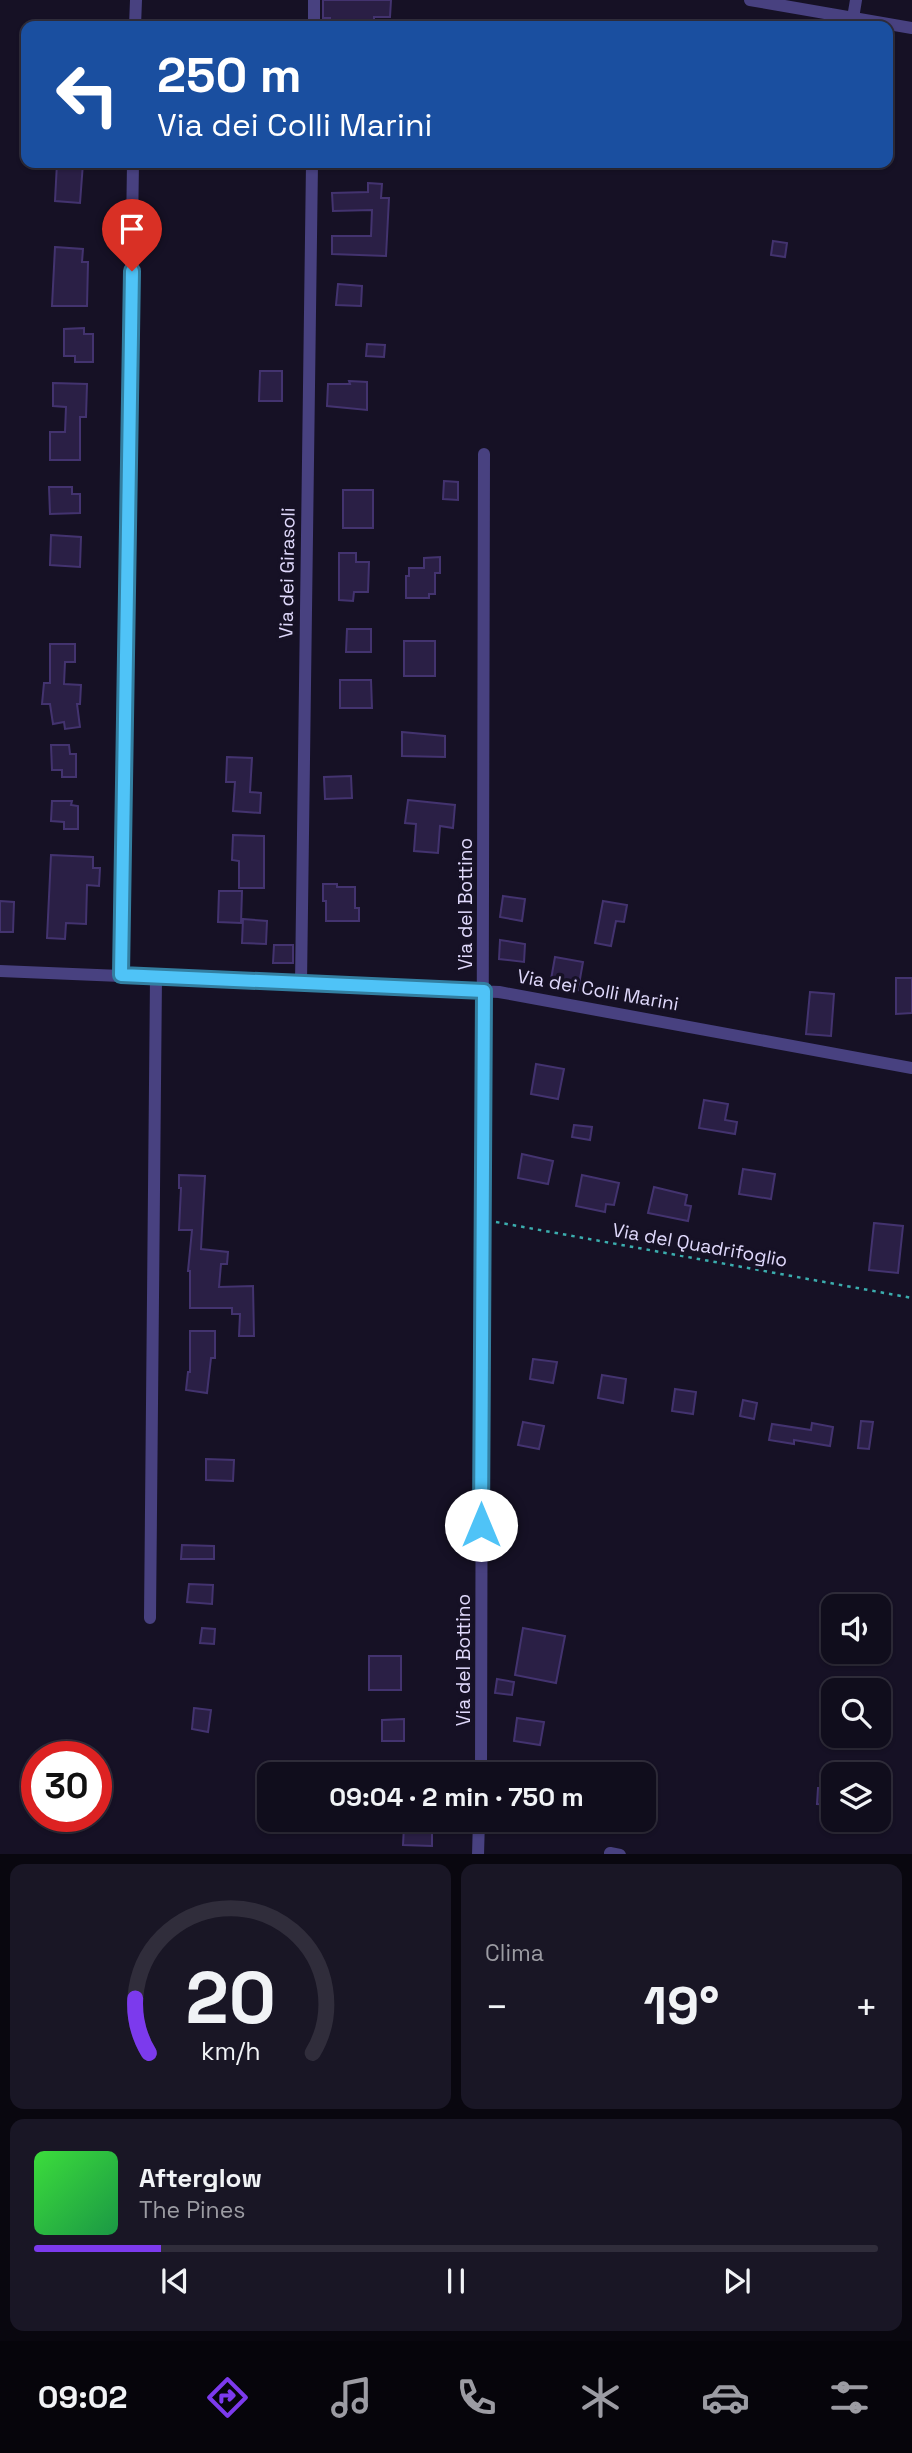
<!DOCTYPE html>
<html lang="it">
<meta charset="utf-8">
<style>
:root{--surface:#100d1c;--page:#191625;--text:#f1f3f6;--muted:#9c9ca3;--line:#302d3b;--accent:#7c3aed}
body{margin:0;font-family:"Space Grotesk",sans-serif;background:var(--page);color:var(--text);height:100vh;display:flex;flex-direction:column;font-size:26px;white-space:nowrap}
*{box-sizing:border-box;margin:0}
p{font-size:23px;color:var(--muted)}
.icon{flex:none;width:38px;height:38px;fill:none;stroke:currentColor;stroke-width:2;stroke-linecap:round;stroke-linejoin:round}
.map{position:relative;height:1854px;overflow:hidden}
.drawer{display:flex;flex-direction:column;gap:10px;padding:10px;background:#09070f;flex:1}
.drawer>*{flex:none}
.banner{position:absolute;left:21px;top:21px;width:872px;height:147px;border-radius:14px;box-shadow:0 2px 5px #0004,0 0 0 2px var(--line);background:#1a4fa0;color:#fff;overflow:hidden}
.tools{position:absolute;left:821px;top:1594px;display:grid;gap:14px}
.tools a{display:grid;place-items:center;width:70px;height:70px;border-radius:14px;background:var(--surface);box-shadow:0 2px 5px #0004,0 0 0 2px var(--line);font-size:35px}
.speed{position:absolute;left:21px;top:1741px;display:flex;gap:14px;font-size:35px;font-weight:700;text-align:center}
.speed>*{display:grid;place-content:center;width:91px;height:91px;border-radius:50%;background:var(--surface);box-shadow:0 2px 5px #0004,0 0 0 2px var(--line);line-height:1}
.speed .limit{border:10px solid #d22;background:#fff;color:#111}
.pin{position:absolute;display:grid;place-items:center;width:60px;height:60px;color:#fff;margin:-72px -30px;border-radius:50% 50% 50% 0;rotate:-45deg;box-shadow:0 0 7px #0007}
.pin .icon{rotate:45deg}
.me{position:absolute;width:77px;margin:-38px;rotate:0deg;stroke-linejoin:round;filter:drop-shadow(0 0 5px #0008)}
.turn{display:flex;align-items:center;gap:24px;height:147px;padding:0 21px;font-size:32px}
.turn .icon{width:91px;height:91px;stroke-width:2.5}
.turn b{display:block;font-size:49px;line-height:60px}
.big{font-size:52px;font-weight:800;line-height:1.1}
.drawer .card{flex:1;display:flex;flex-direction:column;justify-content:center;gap:10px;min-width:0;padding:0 24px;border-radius:14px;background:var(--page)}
.drawer .dial{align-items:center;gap:0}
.dial svg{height:182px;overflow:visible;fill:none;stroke:var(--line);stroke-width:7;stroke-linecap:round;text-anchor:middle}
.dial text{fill:var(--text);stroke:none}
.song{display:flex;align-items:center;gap:21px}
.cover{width:84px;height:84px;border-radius:10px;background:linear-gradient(135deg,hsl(120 70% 55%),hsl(140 70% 35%))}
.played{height:7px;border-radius:4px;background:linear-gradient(90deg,var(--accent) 15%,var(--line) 15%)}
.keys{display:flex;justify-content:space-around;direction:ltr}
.heat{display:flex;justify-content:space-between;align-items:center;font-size:38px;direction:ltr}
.drawer .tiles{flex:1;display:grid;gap:10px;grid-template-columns:1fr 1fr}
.card:last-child{grid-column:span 2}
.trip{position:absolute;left:257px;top:1762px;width:399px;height:70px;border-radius:14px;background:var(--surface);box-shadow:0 2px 5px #0004,0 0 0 2px var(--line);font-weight:800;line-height:70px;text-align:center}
.dock{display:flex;height:112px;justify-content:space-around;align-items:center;background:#06050b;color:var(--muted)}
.dock .icon{width:49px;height:49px}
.dock .active{color:var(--accent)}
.dock b{font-size:32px;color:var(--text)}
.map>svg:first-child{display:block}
.building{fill:#2a1f45;stroke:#43336f;stroke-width:2}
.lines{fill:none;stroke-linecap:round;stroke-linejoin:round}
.path{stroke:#3badae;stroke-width:2.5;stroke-dasharray:3.5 5;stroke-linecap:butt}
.minor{stroke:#484180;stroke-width:12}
.route-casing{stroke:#337fa1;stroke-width:18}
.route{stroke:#4fc3f7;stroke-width:12}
.labels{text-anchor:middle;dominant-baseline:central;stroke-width:7;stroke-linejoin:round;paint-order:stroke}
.street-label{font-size:19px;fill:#e0d9fc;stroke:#161125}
</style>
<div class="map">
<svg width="912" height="1855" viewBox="0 0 912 1855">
<rect width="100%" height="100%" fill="#161125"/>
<!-- building -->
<path class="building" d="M 323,0 L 391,0 L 390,17 L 374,17 L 374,26 L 330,26 L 330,18 L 323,18 Z
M 57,163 L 83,163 L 80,203 L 55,201 Z
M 368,183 L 382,184 L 381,198 L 389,198 L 386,256 L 332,254 L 332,236 L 371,236 L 372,210 L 333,211 L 332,193 L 368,192 Z
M 773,241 L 787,243 L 785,257 L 771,255 Z
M 55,247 L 83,249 L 82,262 L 88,262 L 87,306 L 52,306 Z
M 338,284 L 362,286 L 361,306 L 336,305 Z
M 84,328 L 84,334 L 93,334 L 93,362 L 75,362 L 75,356 L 64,356 L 64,329 Z
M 367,344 L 385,345 L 384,357 L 366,356 Z
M 260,371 L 282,371 L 282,401 L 259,401 Z
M 349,381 L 367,382 L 367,410 L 327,406 L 328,384 L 350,384 Z
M 53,383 L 87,384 L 86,417 L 80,417 L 80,460 L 50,460 L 50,432 L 65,432 L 66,407 L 53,406 Z
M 444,481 L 458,482 L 458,500 L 443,499 Z
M 49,487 L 72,487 L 72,494 L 80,494 L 80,513 L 50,514 Z
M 343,490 L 373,490 L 373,528 L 343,528 Z
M 51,535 L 81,537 L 80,567 L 50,565 Z
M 339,553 L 356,553 L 356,562 L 369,562 L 368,592 L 354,592 L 353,601 L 339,600 Z
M 440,557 L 440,573 L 435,573 L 435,594 L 429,594 L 429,598 L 406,598 L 406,576 L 409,576 L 409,568 L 424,568 L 424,558 Z
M 347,629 L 371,629 L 371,652 L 346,652 Z
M 404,641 L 435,641 L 435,676 L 404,676 Z
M 50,644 L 75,644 L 75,662 L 65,662 L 64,684 L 81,685 L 80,704 L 77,704 L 80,727 L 65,729 L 64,722 L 53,724 L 50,704 L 42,704 L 44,683 L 50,683 Z
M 340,680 L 371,680 L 372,708 L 340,708 Z
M 402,732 L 445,736 L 445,757 L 402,756 Z
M 51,745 L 69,745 L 70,754 L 76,754 L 76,777 L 62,777 L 62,770 L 52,770 Z
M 227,757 L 252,758 L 250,792 L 261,793 L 260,813 L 233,811 L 235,782 L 226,782 Z
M 351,776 L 352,798 L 325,799 L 324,777 Z
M 408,800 L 455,805 L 453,828 L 440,826 L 438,853 L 414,851 L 416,824 L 405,823 Z
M 52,801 L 72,801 L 71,805 L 78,806 L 78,829 L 64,829 L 64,822 L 51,821 Z
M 233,835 L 264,836 L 264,888 L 239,888 L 239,861 L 232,860 Z
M 51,855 L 93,857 L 93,868 L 100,868 L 99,886 L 87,885 L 86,924 L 66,923 L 65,939 L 47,938 Z
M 323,884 L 337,884 L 337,887 L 355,887 L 355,908 L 359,908 L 359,921 L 326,921 L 326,901 L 323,901 Z
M 219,891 L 242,891 L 241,923 L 218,922 Z
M 503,896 L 525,899 L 522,921 L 500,917 Z
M 0,901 L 14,902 L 13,932 L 0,932 Z
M 603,901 L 627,905 L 624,922 L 616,921 L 611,946 L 595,943 Z
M 243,919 L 267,921 L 266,944 L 242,943 Z
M 500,940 L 525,944 L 524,962 L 499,959 Z
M 274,945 L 293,945 L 293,963 L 273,963 Z
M 555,957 L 583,962 L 578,990 L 550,985 Z
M 896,978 L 912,978 L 912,1013 L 896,1014 Z
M 810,992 L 834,994 L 831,1036 L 806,1034 Z
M 536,1064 L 564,1069 L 558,1099 L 531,1094 Z
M 704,1100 L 728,1104 L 725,1120 L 737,1122 L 735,1134 L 699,1128 Z
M 574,1125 L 592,1127 L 590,1140 L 572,1137 Z
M 522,1154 L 553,1161 L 548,1184 L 518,1178 Z
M 743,1169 L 775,1174 L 771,1199 L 739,1194 Z
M 179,1175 L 205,1176 L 201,1249 L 228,1252 L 227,1264 L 221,1264 L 219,1287 L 253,1286 L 254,1336 L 239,1336 L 240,1314 L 232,1314 L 232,1308 L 190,1308 L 190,1271 L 188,1271 L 192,1230 L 179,1230 L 181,1188 L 179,1188 Z
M 582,1175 L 619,1183 L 614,1205 L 606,1204 L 605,1212 L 576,1206 Z
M 654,1187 L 687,1195 L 685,1205 L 691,1206 L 688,1221 L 648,1213 Z
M 874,1223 L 903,1226 L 898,1273 L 869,1270 Z
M 190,1331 L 215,1331 L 215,1358 L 211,1358 L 207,1393 L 186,1390 L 188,1372 L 190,1372 Z
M 533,1359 L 557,1362 L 553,1383 L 530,1379 Z
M 602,1375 L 626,1379 L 623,1403 L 598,1398 Z
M 675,1389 L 696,1392 L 693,1414 L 672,1411 Z
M 743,1400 L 757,1403 L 754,1419 L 740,1416 Z
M 861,1421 L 873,1422 L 869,1449 L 858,1448 Z
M 523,1422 L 544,1426 L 539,1449 L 518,1445 Z
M 812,1423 L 833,1427 L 830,1446 L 794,1440 L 794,1444 L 769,1440 L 772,1424 L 811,1430 Z
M 206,1459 L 234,1460 L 233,1481 L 206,1480 Z
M 182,1545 L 214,1546 L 214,1559 L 181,1559 Z
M 189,1584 L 213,1585 L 212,1604 L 187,1602 Z
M 202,1628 L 215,1629 L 214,1644 L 200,1643 Z
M 523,1628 L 565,1636 L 556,1683 L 515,1675 Z
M 369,1656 L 401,1656 L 401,1690 L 369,1690 Z
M 497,1679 L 514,1682 L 512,1695 L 495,1693 Z
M 194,1708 L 211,1710 L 208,1732 L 192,1729 Z
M 517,1718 L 544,1722 L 540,1745 L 514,1741 Z
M 404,1719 L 404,1741 L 382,1741 L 382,1720 Z
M 818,1788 L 833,1788 L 833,1805 L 817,1804 Z
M 404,1826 L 432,1827 L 432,1846 L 403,1845 Z"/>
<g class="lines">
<!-- path -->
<path class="path" d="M 496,1222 L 912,1298"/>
<!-- minor -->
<path class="minor" d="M 750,0 L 912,28
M 853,18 L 856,0
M 135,26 L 136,0
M 314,26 L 314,0
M 133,163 L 121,976 L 499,992 L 912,1068
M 0,971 L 121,976
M 301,983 L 312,163
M 150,1618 L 156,977
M 481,1774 L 484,454
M 610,1853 L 620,1855
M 478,1855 L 479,1820"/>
</g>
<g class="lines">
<defs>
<path id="route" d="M 132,271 L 121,975 L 484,991 L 481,1525"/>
</defs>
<!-- route casing -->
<use href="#route" class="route-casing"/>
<!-- route -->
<use href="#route" class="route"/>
</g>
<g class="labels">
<!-- street labels -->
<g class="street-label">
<text transform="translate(287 573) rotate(-89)">Via dei Girasoli</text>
<text transform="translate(465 904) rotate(-90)">Via del Bottino</text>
<text transform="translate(598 990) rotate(10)">Via dei Colli Marini</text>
<text transform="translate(700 1245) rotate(10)">Via del Quadrifoglio</text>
<text transform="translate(463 1660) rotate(-90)">Via del Bottino</text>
</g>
</g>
</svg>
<div class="tools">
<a><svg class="icon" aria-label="sound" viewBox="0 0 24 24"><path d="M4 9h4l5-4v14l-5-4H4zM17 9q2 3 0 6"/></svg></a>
<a><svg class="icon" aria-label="search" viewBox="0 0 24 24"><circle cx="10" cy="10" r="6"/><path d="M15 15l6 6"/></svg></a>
<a><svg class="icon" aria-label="layers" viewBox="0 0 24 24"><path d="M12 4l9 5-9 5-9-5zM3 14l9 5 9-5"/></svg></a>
</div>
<div class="speed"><div class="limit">30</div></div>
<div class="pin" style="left:132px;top:271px;background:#d93025"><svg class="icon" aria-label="arrive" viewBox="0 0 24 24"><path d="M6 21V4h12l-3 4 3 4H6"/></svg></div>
<svg class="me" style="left:481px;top:1525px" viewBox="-20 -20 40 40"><circle r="19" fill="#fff"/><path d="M0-13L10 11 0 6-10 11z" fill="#4fc3f7"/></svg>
<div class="trip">09:04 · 2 min · 750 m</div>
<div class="banner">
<div class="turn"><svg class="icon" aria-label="left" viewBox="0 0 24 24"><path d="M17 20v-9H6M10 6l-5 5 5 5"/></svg><div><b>250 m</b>Via dei Colli Marini</div></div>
</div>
</div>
<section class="drawer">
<div class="tiles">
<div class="card dial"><svg viewBox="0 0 100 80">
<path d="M14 69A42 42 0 1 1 86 69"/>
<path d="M14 69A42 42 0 0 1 8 45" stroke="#7c3aed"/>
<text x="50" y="56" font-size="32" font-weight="700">20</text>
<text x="50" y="72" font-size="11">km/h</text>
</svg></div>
<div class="card"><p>Clima</p>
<div class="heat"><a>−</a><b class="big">19°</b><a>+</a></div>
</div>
<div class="card">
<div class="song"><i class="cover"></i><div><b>Afterglow</b><p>The Pines</p></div></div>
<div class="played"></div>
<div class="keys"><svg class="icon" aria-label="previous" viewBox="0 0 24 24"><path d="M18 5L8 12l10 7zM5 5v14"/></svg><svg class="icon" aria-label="pause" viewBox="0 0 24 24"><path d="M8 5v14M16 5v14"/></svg><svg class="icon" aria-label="next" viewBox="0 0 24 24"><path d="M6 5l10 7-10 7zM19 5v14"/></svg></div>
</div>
</div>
</section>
<nav class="dock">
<b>09:02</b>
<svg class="icon active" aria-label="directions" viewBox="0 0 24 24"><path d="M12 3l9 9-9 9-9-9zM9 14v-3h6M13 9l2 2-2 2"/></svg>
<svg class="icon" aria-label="music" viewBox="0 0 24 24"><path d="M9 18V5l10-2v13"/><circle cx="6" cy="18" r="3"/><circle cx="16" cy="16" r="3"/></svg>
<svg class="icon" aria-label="phone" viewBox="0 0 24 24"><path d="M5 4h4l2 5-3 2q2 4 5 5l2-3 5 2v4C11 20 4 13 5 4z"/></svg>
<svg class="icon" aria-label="climate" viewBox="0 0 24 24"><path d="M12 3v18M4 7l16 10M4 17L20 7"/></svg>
<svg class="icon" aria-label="car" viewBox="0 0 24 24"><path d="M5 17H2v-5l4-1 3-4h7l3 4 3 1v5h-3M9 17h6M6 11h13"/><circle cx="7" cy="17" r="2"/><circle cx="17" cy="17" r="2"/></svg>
<svg class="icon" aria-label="filters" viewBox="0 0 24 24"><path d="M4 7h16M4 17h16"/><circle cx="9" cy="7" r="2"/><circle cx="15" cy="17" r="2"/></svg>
</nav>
